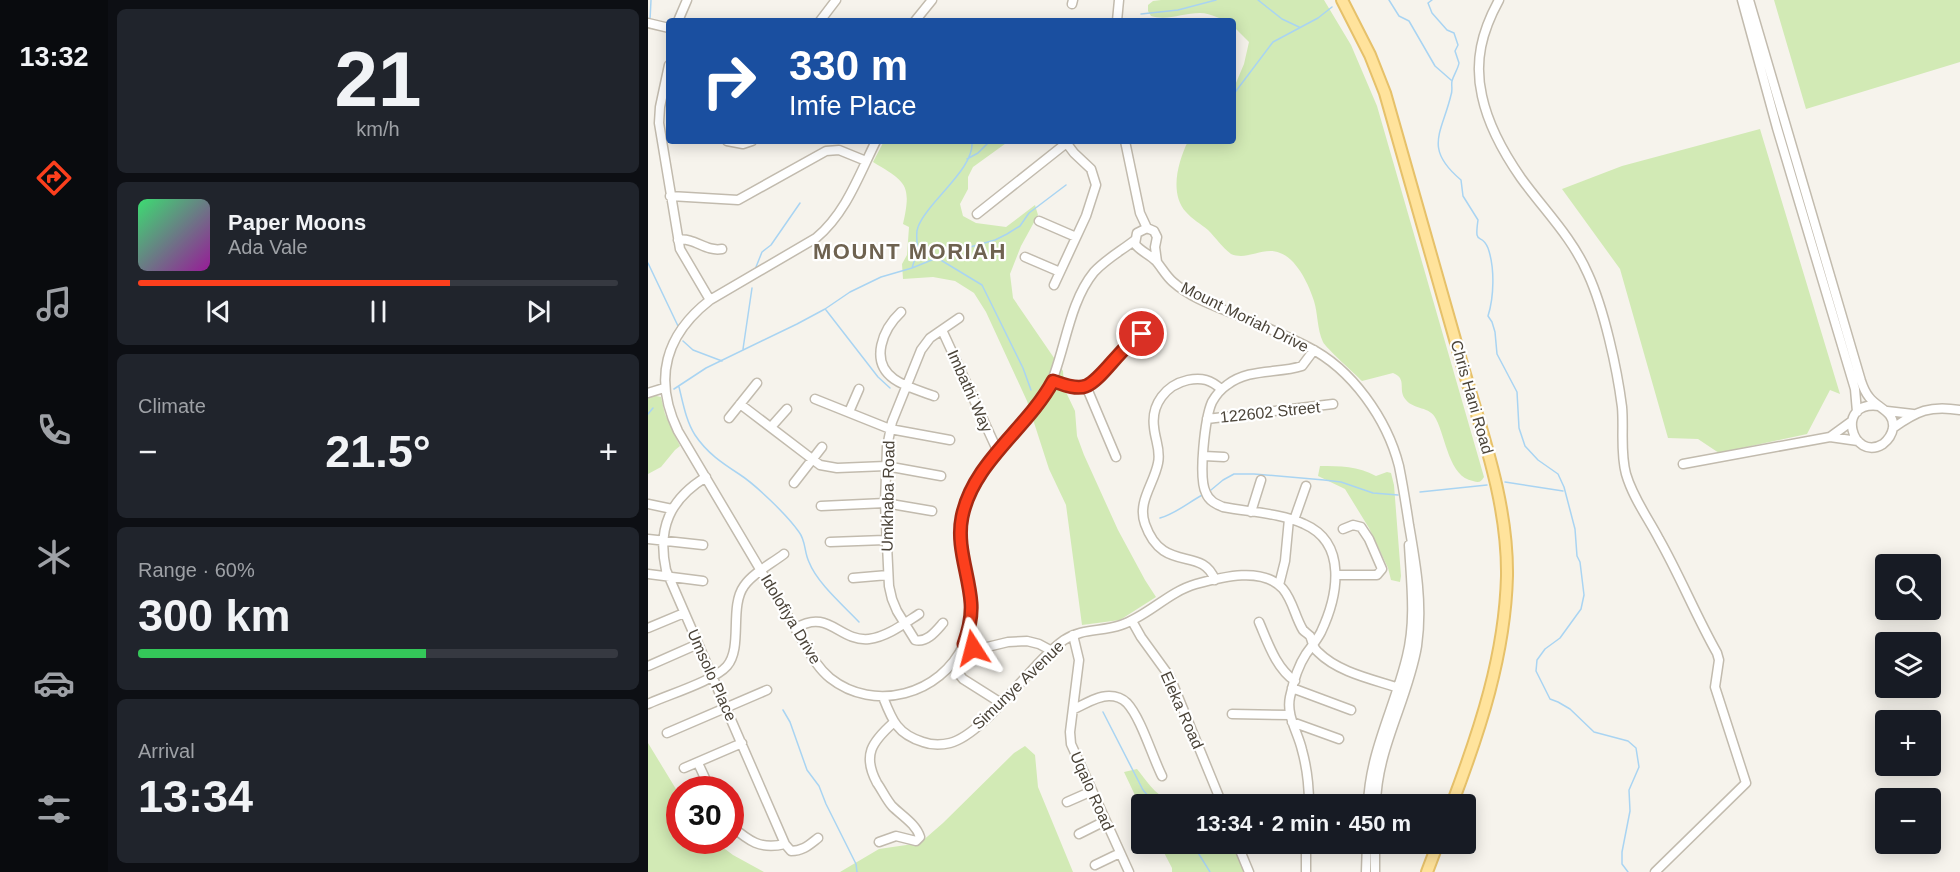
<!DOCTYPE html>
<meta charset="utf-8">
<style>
:root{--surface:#171b24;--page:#20242c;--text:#f1f3f6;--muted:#9ea1a6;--line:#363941;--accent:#fc3f1d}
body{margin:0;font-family:Helvetica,sans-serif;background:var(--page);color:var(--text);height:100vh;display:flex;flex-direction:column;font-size:22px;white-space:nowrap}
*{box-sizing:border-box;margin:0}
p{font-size:20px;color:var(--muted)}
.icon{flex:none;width:33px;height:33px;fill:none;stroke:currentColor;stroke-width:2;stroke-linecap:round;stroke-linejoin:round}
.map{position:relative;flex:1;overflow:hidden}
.details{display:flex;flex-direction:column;gap:9px;padding:9px;background:#0d0f14;width:540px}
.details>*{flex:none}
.banner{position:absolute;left:18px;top:18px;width:570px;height:126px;border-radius:6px;box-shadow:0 3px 15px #0003;background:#1a4fa0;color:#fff;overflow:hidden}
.fabs{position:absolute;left:1227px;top:554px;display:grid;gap:12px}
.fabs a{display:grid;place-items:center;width:66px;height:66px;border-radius:6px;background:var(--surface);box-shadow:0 3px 15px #0003;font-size:30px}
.speed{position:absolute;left:18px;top:776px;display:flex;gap:12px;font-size:30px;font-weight:700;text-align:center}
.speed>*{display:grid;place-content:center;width:78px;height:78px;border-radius:50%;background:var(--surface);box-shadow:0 3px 15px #0003;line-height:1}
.speed .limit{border:9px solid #d22;background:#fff;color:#111}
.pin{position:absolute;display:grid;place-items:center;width:51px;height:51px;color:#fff;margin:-26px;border:3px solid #fff;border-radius:50%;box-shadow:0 2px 6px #0007}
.me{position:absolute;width:66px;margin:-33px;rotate:351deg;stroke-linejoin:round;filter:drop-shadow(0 0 4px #0008)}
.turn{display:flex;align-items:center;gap:21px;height:126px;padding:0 24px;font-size:27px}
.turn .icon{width:78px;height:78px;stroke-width:2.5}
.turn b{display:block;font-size:42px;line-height:51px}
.big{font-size:45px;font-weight:800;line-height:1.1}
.details .widget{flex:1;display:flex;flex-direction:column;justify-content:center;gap:9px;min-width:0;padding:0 21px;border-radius:9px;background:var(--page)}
.details .dial{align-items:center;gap:0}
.dial b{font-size:78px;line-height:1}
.song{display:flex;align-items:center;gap:18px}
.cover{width:72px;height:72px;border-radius:9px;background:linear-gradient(135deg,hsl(140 70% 55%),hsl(300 70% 35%))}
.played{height:6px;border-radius:3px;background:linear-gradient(90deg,var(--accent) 65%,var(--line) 65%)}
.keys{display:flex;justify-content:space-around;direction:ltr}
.heat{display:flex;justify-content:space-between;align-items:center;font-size:33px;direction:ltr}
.charge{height:9px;border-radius:4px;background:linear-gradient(90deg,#34c759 60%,var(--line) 0)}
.trip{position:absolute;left:483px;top:794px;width:345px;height:60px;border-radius:6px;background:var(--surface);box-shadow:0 3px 15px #0003;font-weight:800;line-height:60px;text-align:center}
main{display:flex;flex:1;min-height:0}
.menu{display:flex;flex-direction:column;width:108px;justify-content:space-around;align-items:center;background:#090b0e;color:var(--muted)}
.menu .icon{width:42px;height:42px}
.menu .selected{color:var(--accent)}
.menu b{font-size:27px;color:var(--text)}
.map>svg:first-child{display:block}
.green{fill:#d2eab5}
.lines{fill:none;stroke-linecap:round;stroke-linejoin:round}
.stream{stroke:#a9d4f2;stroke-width:1.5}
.minor-casing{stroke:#c2bbae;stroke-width:11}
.major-casing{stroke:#e6c16a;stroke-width:14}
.minor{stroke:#fff;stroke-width:8}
.major{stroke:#ffe39c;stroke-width:10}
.route-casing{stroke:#a42913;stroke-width:15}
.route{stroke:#fc3f1d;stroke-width:10}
.labels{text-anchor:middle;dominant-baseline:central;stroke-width:4.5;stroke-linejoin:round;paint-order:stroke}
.street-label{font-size:16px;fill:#4b4439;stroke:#fff}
.district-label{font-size:22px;font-weight:bold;letter-spacing:1.5px;fill:#6e6250;stroke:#fff}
</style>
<main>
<nav class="menu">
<b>13:32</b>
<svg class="icon selected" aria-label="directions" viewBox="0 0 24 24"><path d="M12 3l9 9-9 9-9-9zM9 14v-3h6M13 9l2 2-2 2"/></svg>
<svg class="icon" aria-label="music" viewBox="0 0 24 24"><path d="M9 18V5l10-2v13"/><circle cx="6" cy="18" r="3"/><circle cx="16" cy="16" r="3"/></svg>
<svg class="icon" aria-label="phone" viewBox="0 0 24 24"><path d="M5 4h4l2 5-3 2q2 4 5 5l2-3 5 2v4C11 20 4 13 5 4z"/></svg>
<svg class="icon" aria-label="climate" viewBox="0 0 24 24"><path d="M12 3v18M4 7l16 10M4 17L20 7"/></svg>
<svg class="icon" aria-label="car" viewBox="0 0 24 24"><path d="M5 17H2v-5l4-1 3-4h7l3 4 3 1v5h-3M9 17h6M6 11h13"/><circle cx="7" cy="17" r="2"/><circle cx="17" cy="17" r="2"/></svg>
<svg class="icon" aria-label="filters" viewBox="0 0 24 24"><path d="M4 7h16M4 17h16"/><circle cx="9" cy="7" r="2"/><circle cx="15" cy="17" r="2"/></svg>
</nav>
<section class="details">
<div class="widget dial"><b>21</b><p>km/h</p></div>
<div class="widget">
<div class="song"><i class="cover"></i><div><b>Paper Moons</b><p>Ada Vale</p></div></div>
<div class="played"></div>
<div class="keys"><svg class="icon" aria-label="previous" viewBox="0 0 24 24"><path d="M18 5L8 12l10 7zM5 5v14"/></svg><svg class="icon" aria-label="pause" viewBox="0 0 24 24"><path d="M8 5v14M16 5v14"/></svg><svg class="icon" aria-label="next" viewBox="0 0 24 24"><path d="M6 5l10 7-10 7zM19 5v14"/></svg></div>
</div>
<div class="widget"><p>Climate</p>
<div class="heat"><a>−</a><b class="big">21.5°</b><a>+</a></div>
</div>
<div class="widget"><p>Range · 60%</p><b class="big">300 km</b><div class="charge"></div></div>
<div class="widget"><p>Arrival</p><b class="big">13:34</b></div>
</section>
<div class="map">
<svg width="1312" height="872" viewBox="0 0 1312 872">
<rect width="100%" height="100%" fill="#f6f3ec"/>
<!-- green -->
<path class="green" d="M 513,0 L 676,0 L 703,45 L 729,106 L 836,477 C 833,482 831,483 825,481 C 801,477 798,438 788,419 C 782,406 766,410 758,400 C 749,390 760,379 745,373 L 714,381 C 708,375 677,347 675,342 C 669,329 670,314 666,301 C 661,285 649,259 632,253 C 615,246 600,261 583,254 C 574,247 568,238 560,230 C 553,224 544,219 538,212 C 521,193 530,162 540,141 L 585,141 L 585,90 L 596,64 L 601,42 L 585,26 L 585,21 C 573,21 564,13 552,13 C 535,13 519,21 503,16 L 500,11 L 500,5 L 505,1 Z
M 1126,0 L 1312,0 L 1312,62 L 1158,109 Z
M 1112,129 L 1192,394 L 1182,390 L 1159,434 L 1071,453 L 1050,439 L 1020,438 L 972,269 L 914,189 L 974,166 Z
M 236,141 L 361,141 L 325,167 L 320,177 L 320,189 L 312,204 L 315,216 L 328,223 L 358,227 L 387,205 L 390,215 L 373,246 L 362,274 L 365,298 L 415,371 L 416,388 L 427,411 L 429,436 L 436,455 L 470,530 L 497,580 L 508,597 L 472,620 L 434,625 L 418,505 L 401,469 L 379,401 L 338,312 L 326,293 L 307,281 L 285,277 L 255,279 L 254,264 L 259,255 L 261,227 L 255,224 C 264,184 258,182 225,162 Z
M 4,395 L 13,397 L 17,414 L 32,446 L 27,450 L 13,467 L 0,474 L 0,397 Z
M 672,466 C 692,466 710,466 728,476 L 739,472 L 743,473 L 746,485 L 753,576 L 752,582 L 743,580 L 740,568 L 721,528 L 697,489 L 670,476 Z
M 0,743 L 31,794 L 32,840 L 65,840 L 85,855 L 116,872 L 0,872 Z
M 377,746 L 387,755 L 390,787 L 425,872 L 192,872 L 231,849 L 272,843 L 295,823 L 366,753 Z
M 489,769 C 498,780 507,795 521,800 C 532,804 545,797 555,804 L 494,804 L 493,808 L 476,772 Z
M 511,843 L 587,843 L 597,872 L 524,872 L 524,868 Z"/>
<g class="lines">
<!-- stream -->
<path class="stream" d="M 610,0 L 634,19 L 651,27
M 741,0 L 751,16 L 761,21 L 787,66 L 803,80
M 784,0 L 780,3 L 784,13 L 799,30 L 806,33 L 810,45 L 807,51 L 811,63 C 810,69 806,74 804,81 C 803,85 805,90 803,95 C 794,133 775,148 813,180 L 815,196 L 830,220 C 826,248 833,231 840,248 C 847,268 846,297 840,316 L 844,322 L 847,332 L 849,354 L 869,392 L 871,428 L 877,446 L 890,460 L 910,474 L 916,487 L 927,529 L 929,556 L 932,562 L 936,595 L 933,609 L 912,638 L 897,649 L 889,660 L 888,671 L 902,699 L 910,702 L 922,709 L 946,732 L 980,741 L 988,748 L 991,767 L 981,790 L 982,811 L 974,852 L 974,864 L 980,872
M 493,14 L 530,10 L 568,0
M 2,20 L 3,0
M 585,95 L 625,42 L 670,18 L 684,7
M 319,159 L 330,153 L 342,141
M 291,259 L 334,285 L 375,368 L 383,390
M 0,263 L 30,326
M 108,267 L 114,252 L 123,245 L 152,203
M 264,268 C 266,262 268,256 269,250 C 270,243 267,234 270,227 C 280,201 327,169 324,141
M 178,310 L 230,377 L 242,388
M 35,341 L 45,350 L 74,361
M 95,349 L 104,288
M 31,387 C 35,403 38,421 47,435 C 59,453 74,463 91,474 C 108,485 139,515 151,532 C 158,541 156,552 161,562 C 169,583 196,606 211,622
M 26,389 L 58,368 L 149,324 L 177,309 L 202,292 L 233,277 L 264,268 L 301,253 L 347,240 L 359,234 L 372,226 L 381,213 L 418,185
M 0,414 L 5,408
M 857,482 L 915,491
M 563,490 L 575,480 L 586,474 L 606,474 L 676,480 L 693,482 L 725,493 L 750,495
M 772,492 L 839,485
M 512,518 C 527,514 540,503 554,495
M 135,710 L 142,722 L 159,770 L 171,786 L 178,804 L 208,864 L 209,872
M 455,712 L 495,790 L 507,804
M 544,843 L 562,872"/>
<defs>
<path id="minor" d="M 851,0 C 834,31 826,61 834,96 C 840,124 857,155 873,178 C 896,210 924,237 940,274 C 956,309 969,368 974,407 C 976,429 972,452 978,474 C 985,498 1000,518 1011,539 C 1032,576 1048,616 1069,653 L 1071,660 L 1067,687 L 1098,783 L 1007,872
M 1094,0 L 1129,128 L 1207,389 L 1209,412
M 1101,0 L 1213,381 C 1215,387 1217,392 1221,397 C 1230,409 1247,411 1245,428 C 1244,434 1240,440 1235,444 C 1204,463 1186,400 1231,406
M 424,4 L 425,0
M 30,21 L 39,0
M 172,21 L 188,0
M 267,21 L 284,0
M 469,21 L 471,0
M 0,23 L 21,28
M 21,65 L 12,107 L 11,123 L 32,249 L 62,300
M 79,141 L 95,144 L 104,141
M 228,141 C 211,175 198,213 168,238 L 62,300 C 17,335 5,379 30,431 L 157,645 C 164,657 171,669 182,678 C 226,713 293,695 316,644 C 337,597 301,548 319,500 C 334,459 373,430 398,395 C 417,357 419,305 446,272 C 458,259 473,251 487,240
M 477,141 L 492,213 L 499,228 L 506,231 L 509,237 L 507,247 L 509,262
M 22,196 L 90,200 L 178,151 L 191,150 L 218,161
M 329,214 L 421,141
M 391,221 L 428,237
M 499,228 L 489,233 L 487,244 C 492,251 501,254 508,261 C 514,268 518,276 525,282 C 543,298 567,306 589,315 C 613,325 637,335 660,347 C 704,369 739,419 751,466 C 755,486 758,505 761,525 C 768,565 775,605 769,646 C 760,700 729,748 728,804
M 30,240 C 47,237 57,252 74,249
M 377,257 L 412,272
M 406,285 L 438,216 L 448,185 L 443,169 L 426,153 L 417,141
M 253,312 C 235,329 221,361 246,379 C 257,387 273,391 286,396
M 294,330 L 350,452
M 405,381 C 414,384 427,389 437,386 C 451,382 469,354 481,343 C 489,336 499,332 510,328
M 438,386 L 468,457
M 0,393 L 16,388
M 167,399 L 242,429 L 302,440
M 92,404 L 172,465 L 189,468 L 238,466 L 293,476
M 1239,411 L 1265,414
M 201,412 L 211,389
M 81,418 L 109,383
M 559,419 L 685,404
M 123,427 L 139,409
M 1245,428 C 1269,411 1282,405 1312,410
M 1182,437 L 1204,421
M 556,456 L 576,457
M 1035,464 L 1182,437 L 1210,441
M 58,477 C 22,499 9,528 18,570 L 137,844 L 143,851 C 155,851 161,845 170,838
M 146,483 L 174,447
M 0,504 L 24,509
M 173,506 L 237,503 L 284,511
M 603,512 L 613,480
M 646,520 L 658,486
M 0,539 L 55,545
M 182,542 L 237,540
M 0,574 L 55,581
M 689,575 L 729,575 L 734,569 L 721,539 L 713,527 L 705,525 L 695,529
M 205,578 L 240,575
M 567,580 C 554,545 515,575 497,524 C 489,502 506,484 510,463 C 513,450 507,440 506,427 C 503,404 518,385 540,380 C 554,377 563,380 573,389
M 631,585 L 637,561 L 641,519
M 484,621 L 493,637 L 522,677 L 574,804
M 611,622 C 620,643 628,668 647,681
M 295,623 C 288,631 279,643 267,640 L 249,611 L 244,599 L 241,586 L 237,503 L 239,447 L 244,422 L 273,350 L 282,338 L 311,318
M 0,628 L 36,613
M 148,628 C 181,608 191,642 221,639 C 239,637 257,623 271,614
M 425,635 L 431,660 L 422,732 L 423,744 L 481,872
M 316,643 L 331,649 L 360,642 L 379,641 L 391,644 L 404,651
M 308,659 L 311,674 L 315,679 L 353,703
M 0,666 L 50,644
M 644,688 L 703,710
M 235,697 C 244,720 249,734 275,742 C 283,745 294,745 302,743 C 337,734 383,663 416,640 C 434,628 453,632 473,625 C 500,616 520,592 548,584 C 574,577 615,566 635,589 C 645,601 647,617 655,630 C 657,632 660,634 662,636 C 665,642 664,647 670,652 C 692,674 729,680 757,690
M 0,704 C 19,695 66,681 79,666 C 95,647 81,607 96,586 C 105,573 123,564 136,554
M 426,709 C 437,704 449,696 461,696 C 468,696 474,698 479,703 C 493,718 504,756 514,776
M 584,714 L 642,715
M 644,722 L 691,739
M 19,733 L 119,690
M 50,763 L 62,789
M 36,768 L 94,743
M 419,802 L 444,791
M 661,804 C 661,785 659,768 654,750 C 650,732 638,716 642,697 C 645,683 650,666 658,654 C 663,647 669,640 673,632 C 690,596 700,543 656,524 C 633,513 600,512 575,507 C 568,504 561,501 558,493 C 550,478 557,418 564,402 C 568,395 573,389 579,385 C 601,368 629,374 654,366 L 666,350
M 720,804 C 722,751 747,707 759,656 C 768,620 763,582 761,545
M 82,825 C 101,841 112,850 137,844
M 431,834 L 457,821
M 231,842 L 248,836 L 268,841 L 272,837 C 268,824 254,816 244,806 C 238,799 234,790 229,783 C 214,755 224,742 245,723
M 589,843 L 601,872
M 658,843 L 658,872
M 447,865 L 472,853
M 718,872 L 719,843
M 727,872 L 727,843"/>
<path id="major" d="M 694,0 L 722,55 L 737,93 C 763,183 788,274 814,364 C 834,433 860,503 859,576 C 857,655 832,730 804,804
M 779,872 L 790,843"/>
</defs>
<!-- minor casing -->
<use href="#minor" class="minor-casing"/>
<!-- major casing -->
<use href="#major" class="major-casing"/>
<!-- minor -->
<use href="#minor" class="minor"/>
<!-- major -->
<use href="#major" class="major"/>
</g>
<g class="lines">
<defs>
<path id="route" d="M 325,648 L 316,644 C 321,630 324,617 323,603 C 321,574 308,546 314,517 C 325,462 379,429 405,381 C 414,384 428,390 438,386 C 453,381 474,345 494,334"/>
</defs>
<!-- route casing -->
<use href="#route" class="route-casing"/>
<!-- route -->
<use href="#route" class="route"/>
</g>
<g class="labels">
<!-- street labels -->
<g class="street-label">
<text transform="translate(597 317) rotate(26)">Mount Moriah Drive</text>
<text transform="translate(322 391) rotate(66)">Imbathi Way</text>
<text transform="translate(824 397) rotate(74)">Chris Hani Road</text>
<text transform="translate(622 412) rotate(-6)">122602 Street</text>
<text transform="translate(240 496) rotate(-89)">Umkhaba Road</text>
<text transform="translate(143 619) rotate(59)">Idolofiya Drive</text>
<text transform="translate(64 675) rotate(66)">Umsolo Place</text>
<text transform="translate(370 685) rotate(-44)">Simunye Avenue</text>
<text transform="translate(534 710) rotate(66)">Eleka Road</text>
<text transform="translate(444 791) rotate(66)">Uqalo Road</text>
</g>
<!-- district labels -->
<g class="district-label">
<text x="262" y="251">MOUNT MORIAH</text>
</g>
</g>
</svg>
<div class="fabs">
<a><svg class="icon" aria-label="search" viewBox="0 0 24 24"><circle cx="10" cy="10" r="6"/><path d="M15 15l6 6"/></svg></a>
<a><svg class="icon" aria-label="layers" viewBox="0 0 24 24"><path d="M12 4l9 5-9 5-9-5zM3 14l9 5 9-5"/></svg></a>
<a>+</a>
<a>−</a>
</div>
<div class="speed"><div class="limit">30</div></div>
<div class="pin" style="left:494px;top:334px;background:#d93025"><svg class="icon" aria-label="arrive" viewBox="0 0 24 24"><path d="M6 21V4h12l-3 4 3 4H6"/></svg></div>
<svg class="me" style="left:325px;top:648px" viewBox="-20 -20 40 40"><path d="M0-17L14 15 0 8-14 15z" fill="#fc3f1d" stroke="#fff" stroke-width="4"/></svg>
<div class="trip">13:34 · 2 min · 450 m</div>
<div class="banner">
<div class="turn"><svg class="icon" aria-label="right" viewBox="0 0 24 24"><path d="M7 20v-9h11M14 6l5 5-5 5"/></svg><div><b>330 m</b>Imfe Place</div></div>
</div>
</div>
</main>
